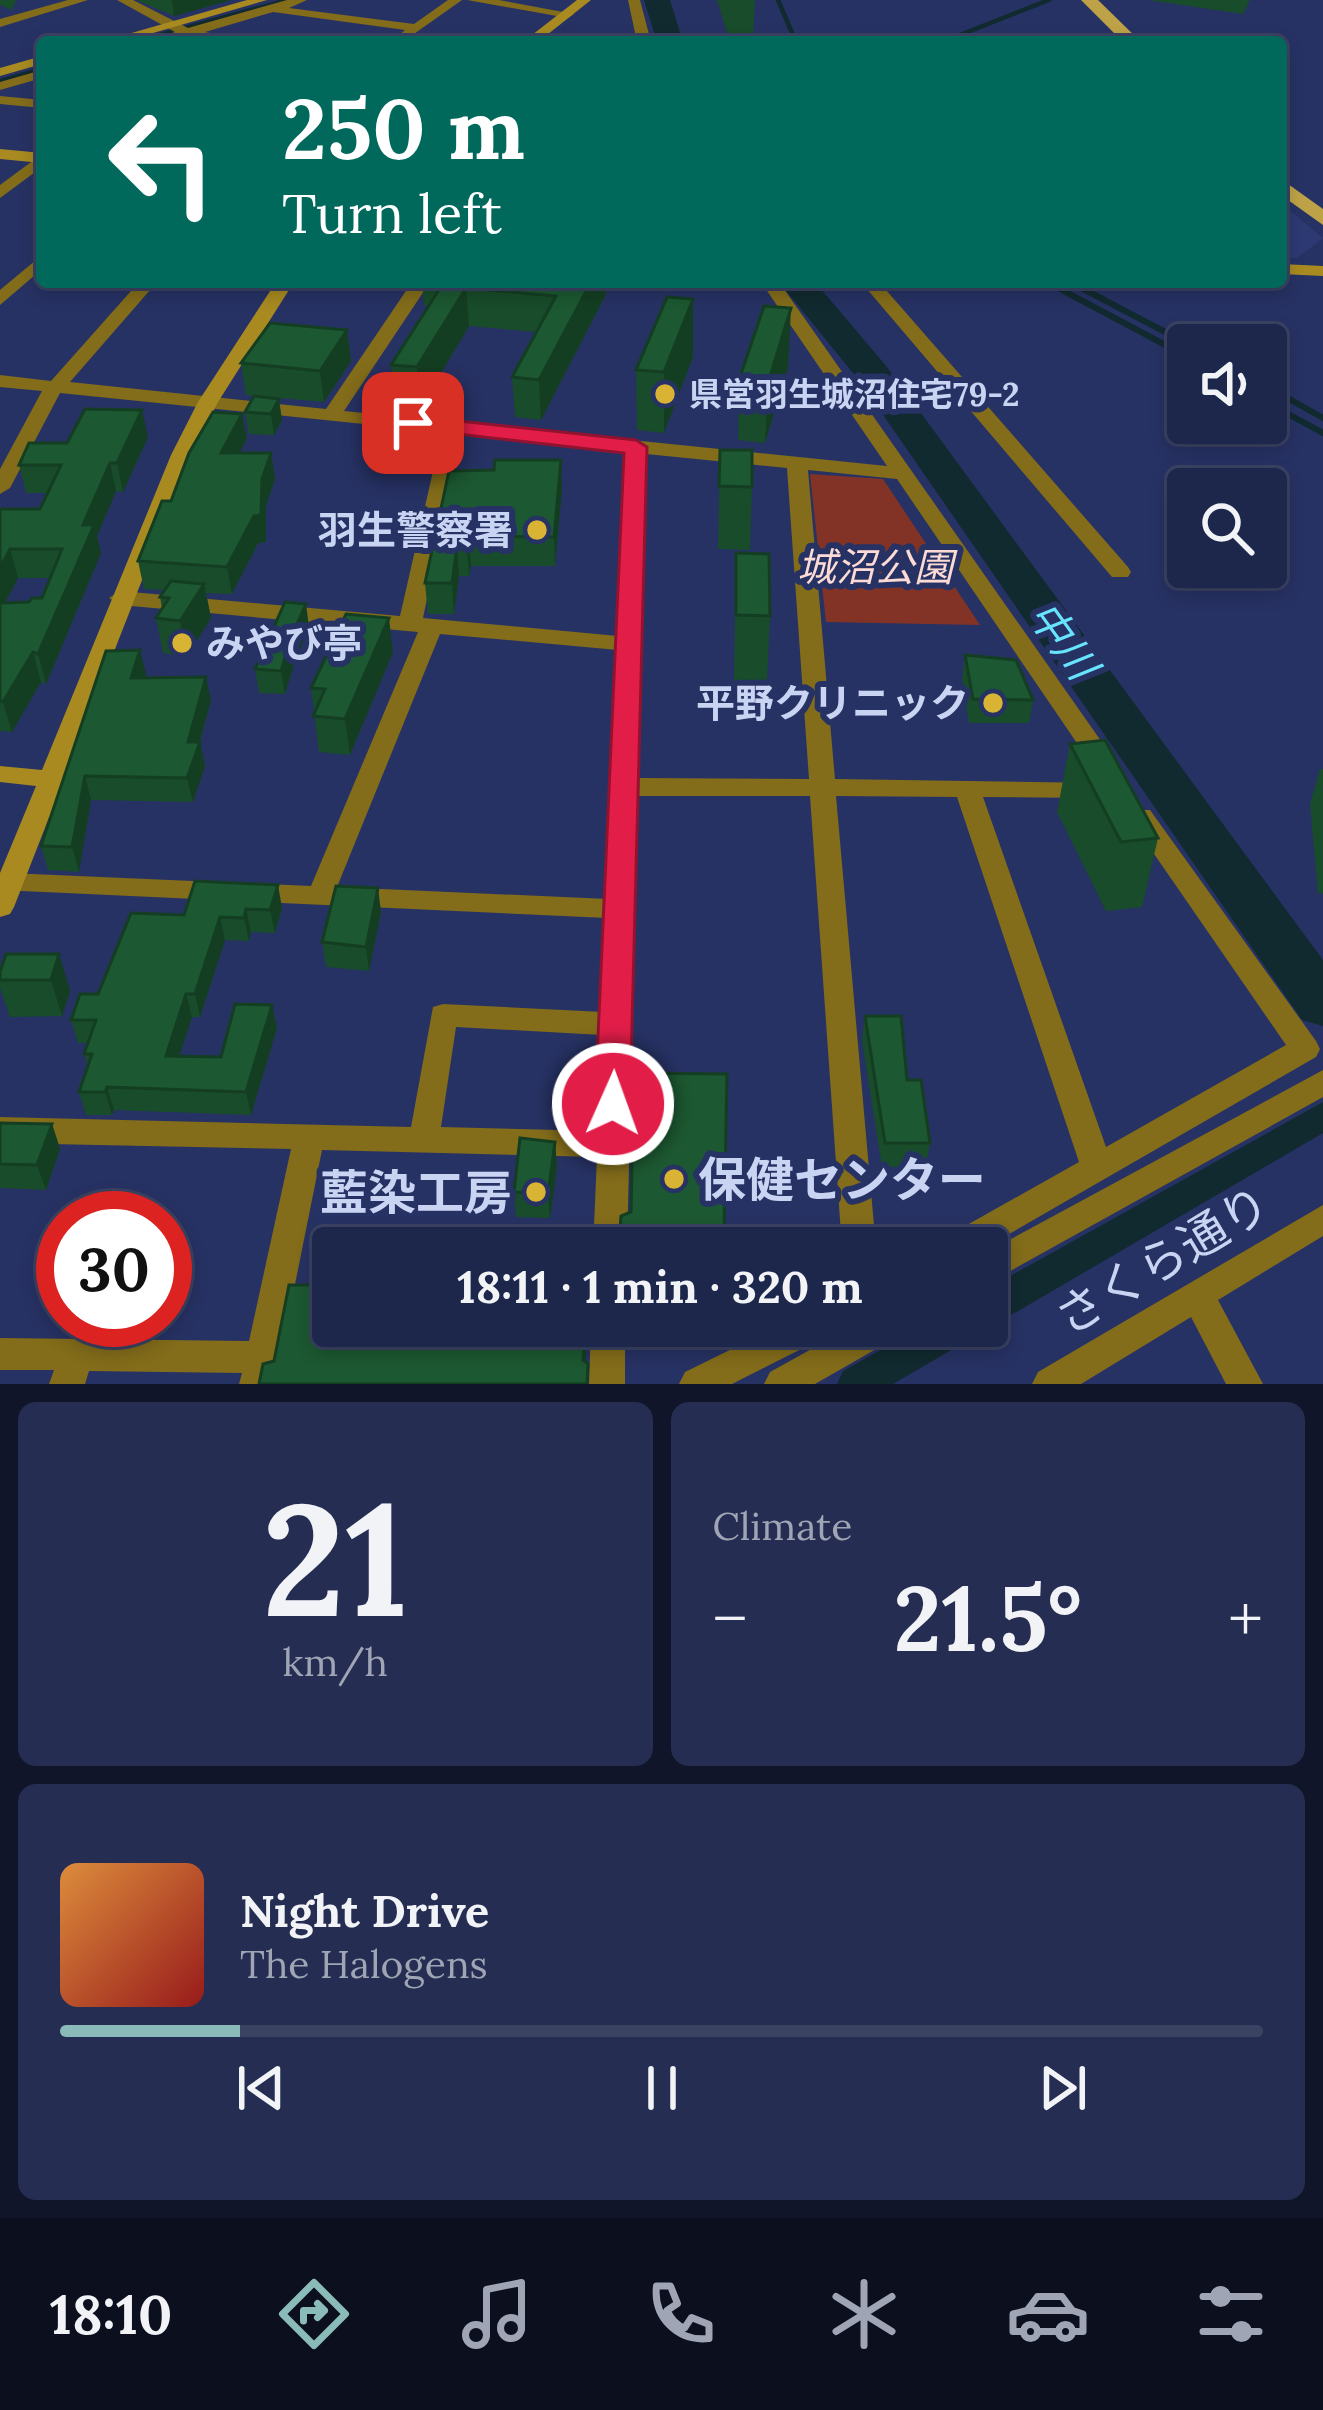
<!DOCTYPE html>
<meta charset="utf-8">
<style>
:root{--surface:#1d264b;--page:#252e52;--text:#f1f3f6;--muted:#a0a5b5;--line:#3b4363;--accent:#8bbbb9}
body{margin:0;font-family:Lora,"Noto Sans JP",serif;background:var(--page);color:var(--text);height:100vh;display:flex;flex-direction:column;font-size:45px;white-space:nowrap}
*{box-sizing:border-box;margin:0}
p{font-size:39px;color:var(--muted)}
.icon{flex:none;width:66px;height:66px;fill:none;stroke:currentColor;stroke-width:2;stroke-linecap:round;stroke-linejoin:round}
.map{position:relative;height:1384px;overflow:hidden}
.side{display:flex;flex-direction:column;gap:18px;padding:18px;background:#101529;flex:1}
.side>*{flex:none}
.banner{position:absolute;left:36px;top:36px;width:1251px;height:252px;border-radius:12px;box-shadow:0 6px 18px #0003,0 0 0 3px var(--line);background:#00695c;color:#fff;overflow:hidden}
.controls{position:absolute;left:1167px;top:324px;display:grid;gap:24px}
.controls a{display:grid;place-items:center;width:120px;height:120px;border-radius:12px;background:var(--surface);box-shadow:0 6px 18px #0003,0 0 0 3px var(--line);font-size:60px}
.speed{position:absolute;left:36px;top:1191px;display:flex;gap:24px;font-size:60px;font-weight:700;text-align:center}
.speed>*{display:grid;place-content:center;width:156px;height:156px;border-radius:50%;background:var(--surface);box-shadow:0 6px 18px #0003,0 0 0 3px var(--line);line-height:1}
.speed .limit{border:18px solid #d22;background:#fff;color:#111}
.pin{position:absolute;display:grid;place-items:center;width:102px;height:102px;color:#fff;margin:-51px;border-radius:24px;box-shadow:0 6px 18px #0006}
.me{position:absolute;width:132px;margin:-66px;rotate:2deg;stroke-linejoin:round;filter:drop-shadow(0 0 9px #0008)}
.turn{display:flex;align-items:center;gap:42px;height:252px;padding:0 48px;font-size:54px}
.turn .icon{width:156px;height:156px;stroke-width:2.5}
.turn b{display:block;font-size:84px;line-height:102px}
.big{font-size:90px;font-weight:800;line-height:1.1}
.side .tile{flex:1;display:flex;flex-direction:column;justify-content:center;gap:18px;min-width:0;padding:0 42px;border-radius:18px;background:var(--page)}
.side .dial{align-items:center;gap:0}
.dial b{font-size:156px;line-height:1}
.song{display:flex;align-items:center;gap:36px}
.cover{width:144px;height:144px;border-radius:18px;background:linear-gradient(135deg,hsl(30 70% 55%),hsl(0 70% 35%))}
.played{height:12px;border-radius:6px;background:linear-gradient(90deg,var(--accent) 15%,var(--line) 15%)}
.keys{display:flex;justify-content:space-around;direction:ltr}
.heat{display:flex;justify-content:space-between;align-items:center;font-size:66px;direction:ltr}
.side .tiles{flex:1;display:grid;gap:18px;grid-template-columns:1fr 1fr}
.tile:last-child{grid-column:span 2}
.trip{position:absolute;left:312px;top:1227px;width:696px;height:120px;border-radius:12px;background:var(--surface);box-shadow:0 6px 18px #0003,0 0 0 3px var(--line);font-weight:800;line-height:120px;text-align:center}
.tab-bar{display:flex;height:192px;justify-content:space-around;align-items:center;background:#0c0f1e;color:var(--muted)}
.tab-bar .icon{width:84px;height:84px}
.tab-bar .selected{color:var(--accent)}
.tab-bar b{font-size:54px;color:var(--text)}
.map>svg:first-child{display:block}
.built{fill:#2d3972}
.green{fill:#833326}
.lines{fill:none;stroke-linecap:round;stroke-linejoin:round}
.stream-far1{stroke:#112a2f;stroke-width:4.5}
.stream{stroke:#112a2f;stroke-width:6}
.canal{fill:#112a2f;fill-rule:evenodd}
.river{fill:#112a2f;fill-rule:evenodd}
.street{fill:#836c1a;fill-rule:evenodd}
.secondary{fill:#a88a21;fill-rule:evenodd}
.primary{fill:#bea248;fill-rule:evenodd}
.wall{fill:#184c2a;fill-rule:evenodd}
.shaded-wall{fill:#143e22}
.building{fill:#1c5831;stroke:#143e22;stroke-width:3}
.route{fill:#e11d48;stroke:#92132f;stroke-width:3}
.poi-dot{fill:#d9b334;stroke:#273264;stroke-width:4.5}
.labels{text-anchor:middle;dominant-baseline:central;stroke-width:12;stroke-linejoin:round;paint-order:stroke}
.far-poi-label{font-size:33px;font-weight:bold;fill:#c9d3f2;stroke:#273264;text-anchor:start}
.poi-label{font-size:39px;font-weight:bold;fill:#c9d3f2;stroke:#273264;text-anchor:end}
.park-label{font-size:39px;font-style:italic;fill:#fcdbd4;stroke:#273264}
.water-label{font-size:42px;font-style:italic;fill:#67e5fd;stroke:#273264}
.near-poi-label{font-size:48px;font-weight:bold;fill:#c9d3f2;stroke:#273264;text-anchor:start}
.near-street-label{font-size:48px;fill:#c9d3f2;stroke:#273264}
</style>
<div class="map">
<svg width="1323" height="1384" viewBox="0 0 1323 1384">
<rect width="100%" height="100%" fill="#273264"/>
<!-- built -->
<path class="built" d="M 1281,203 L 1323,238 L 1297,258 L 1281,258 Z"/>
<!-- green -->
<path class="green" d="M 810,474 L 883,479 L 980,625 L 826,622 Z"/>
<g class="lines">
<!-- stream-far1 -->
<path class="stream-far1" d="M 778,0 L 796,42
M 185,28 L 288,0
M 136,42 L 171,32
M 942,42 L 1049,0
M 0,81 L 42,69"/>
<!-- stream -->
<path class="stream" d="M 1047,282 L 1188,357
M 1070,282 L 1190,345
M 1266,386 L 1323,418
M 1266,402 L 1323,433"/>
<!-- canal -->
<path class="canal" d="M 1323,1102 L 1323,1133 L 1001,1321 L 987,1326 L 987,1289 Z
M 923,1326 L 977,1326 L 972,1338 L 893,1384 L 837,1384 L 843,1371 Z"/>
<!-- river -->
<path class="river" d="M 644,0 L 670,0 L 683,42 L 657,42 Z
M 779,282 L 815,282 L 887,367 L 1323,960 L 1323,1026 L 1302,1020 L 861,383 Z"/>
<!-- street -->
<path class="street" d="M 68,0 L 88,0 L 0,27 L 0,19 Z
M 117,0 L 133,0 L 188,28 L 287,0 L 307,0 L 289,8 L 414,24 L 448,0 L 462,0 L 404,41 L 397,37 L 405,30 L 273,12 L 205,32 L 254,42 L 187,37 L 148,42 L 175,32 Z
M 467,0 L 499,0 L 574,14 L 568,18 Z
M 628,0 L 640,0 L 651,42 L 637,42 Z
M 42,70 L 42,78 L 0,90 L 0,82 Z
M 0,96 L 42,100 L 42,108 L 0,104 Z
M 42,154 L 42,167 L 0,198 L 0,185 Z
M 42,255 L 42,269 L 0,305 L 0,290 Z
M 139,282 L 157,282 L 70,382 L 326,409 L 412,282 L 430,282 L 344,411 L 887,466 L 761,282 L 779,282 L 1120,768 L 1107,776 L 1098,774 L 897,479 L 808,470 L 835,779 L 1100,783 L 1104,789 L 1100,795 L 1091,798 L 983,797 L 1106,1147 L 1286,1045 L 1132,822 L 1128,816 L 1132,810 L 1150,810 L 1316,1041 L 1320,1049 L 1316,1057 L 985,1248 L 939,1248 L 944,1238 L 1079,1162 L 957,797 L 836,796 L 876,1248 L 842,1248 L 810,796 L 638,796 L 627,1248 L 593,1248 L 597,1157 L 322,1150 L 275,1384 L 239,1384 L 242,1373 L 89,1371 L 85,1384 L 49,1384 L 54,1370 L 0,1370 L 0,1338 L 249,1341 L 291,1149 L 0,1143 L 0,1117 L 411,1127 L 433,1007 L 443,1004 L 603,1012 L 607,918 L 0,890 L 0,876 L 9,873 L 311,886 L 418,632 L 120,605 L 109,598 L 120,591 L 400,616 L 442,432 L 60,393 L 10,488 L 0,494 L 0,469 L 42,391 L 0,387 L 0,375 L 51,381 ZM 461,434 L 626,451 L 618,636 L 423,618 ZM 646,454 L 787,468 L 809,779 L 638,778 ZM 440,634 L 618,650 L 608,899 L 337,887 ZM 456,1027 L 602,1035 L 598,1131 L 441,1127 Z
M 861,282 L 879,282 L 1128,567 L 1131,572 L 1128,577 L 1112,577 Z
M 1323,1070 L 1323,1097 L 987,1284 L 987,1252 Z
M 1323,1205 L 1323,1236 L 1218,1300 L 1263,1384 L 1226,1384 L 1191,1317 L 1081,1384 L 1032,1384 L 1038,1372 Z
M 591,1326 L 625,1326 L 625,1384 L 589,1384 Z
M 779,1326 L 830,1326 L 825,1337 L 732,1384 L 679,1384 L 685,1372 Z
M 853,1326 L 902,1326 L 897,1337 L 815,1384 L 764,1384 L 770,1372 Z"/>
<!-- secondary -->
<path class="secondary" d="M 247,0 L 267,0 L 122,42 L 100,42 Z
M 577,0 L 591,0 L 538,42 L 523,42 Z
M 42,56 L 42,64 L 0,76 L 0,68 Z
M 0,149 L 42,153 L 42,163 L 0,159 Z
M 1281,264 L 1323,266 L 1323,276 L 1281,274 Z
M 276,282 L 294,282 L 218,402 L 191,455 L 14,907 L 10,914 L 0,917 L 0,873 L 36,786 L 0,782 L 0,766 L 42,770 L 171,455 L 198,402 Z"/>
<!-- primary -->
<path class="primary" d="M 1081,0 L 1098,0 L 1141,42 L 1123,42 Z
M 1281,179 L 1323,209 L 1323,225 L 1281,195 Z"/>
</g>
<!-- wall -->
<path class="wall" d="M 0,0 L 16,0 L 12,10 L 0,5 Z
M 136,0 L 231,0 L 174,16 Z
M 717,0 L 755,0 L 753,38 L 729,39 Z
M 1148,0 L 1250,0 L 1243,14 Z
M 422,282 L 605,282 L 606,294 L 541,420 L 515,417 L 512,377 L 536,332 L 469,326 L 421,407 L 395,404 L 391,365 L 429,305 L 424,305 Z
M 347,330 L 351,361 L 324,402 L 246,395 L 241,363 Z
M 693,357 L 664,433 L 637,430 L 636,370 Z
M 788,367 L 765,443 L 738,440 L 739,380 Z
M 254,396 L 282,420 L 274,435 L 249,434 L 245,412 Z
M 242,414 L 247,439 L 239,453 L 271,453 L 275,479 L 266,506 L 266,542 L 258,543 L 232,594 L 206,593 L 211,618 L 187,656 L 163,653 L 156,618 L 162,608 L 160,597 L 165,590 L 144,589 L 138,561 L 171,501 Z
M 148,437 L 123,492 L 116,491 L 97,536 L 101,553 L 46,684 L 41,682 L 12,732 L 0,731 L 0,509 L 40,509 L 47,493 L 26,493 L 19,465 L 67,443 ZM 18,578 L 50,578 L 42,598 L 29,602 L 5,603 Z
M 720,450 L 752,487 L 750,550 L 718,549 Z
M 449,471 L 562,489 L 555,566 L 471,566 L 469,576 L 459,576 L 454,614 L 428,614 L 425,583 Z
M 736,553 L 770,616 L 767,682 L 734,681 Z
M 309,627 L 296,658 L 285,694 L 259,693 L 255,669 Z
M 393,652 L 350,755 L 319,752 L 311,688 Z
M 965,655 L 1033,700 L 1029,723 L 969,723 L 962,679 Z
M 146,674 L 144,678 L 211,700 L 200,742 L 205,766 L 193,802 L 91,800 L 79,872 L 48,870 L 41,846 Z
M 1070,744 L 1158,838 L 1142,907 L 1106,911 L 1057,812 Z
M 1320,769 L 1323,769 L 1323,894 L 1318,893 L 1310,804 Z
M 282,908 L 275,933 L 251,932 L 249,941 L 225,940 L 200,1017 L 192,1017 L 179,1056 L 221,1057 L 272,1005 L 277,1028 L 251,1115 L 114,1110 L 112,1115 L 86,1115 L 79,1092 L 88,1066 L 84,1054 L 88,1043 L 78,1043 L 71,1020 L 184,915 Z
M 381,912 L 369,971 L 326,967 L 322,942 Z
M 59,954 L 70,991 L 62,1016 L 10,1017 L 0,988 L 0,972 Z
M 865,1016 L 907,1080 L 930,1143 L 926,1167 L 882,1167 L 862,1041 Z
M 727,1074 L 724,1248 L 621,1248 L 621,1216 L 631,1212 Z
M 0,1123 L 52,1124 L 60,1149 L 46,1190 L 0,1188 Z
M 555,1142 L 557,1167 L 550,1218 L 516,1217 L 514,1192 Z"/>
<!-- shaded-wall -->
<path class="shaded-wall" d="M 172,0 L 231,0 L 174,16 Z
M 591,282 L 605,282 L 606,294 L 541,420 L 539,380 Z
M 466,288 L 469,326 L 421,407 L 417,367 Z
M 693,299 L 693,357 L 664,433 L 664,372 Z
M 791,308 L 788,367 L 765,443 L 768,383 Z
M 347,330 L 351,361 L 324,402 L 320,371 Z
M 279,399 L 282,420 L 274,435 L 271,414 Z
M 142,410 L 148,437 L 123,492 L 117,463 Z
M 242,414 L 247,439 L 225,479 L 221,453 Z
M 271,453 L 275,479 L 266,506 L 266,542 L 258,543 L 232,594 L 227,567 Z
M 561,460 L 562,489 L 555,566 L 554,537 Z
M 110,463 L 116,491 L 97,536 L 101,553 L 46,684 L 38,654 L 83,525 Z
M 468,536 L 471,566 L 469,576 L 467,546 Z
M 457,546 L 459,576 L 454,614 L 452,583 Z
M 10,549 L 18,578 L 0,612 L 0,568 Z
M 204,584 L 211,618 L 187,656 L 180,621 Z
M 306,604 L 309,627 L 296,658 L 285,694 L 281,671 L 292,635 Z
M 389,618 L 393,652 L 350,755 L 345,719 Z
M 140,650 L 146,674 L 137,701 L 131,678 Z
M 33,652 L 41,682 L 12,732 L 3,702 Z
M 206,677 L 211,700 L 197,751 L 200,742 L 205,766 L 193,802 L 187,778 L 188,742 Z
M 85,776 L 91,800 L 79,872 L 72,847 Z
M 278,885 L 282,908 L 275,933 L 270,910 Z
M 378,888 L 381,912 L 369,971 L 366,947 Z
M 246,909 L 251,932 L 249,941 L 244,918 Z
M 220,917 L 225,940 L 200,1017 L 195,994 Z
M 59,954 L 70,991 L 62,1016 L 51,980 Z
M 186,994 L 192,1017 L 172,1078 L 166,1056 Z
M 272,1005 L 277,1028 L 251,1115 L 246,1092 Z
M 107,1087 L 114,1110 L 112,1115 L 105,1092 Z
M 52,1124 L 60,1149 L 46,1190 L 37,1165 Z
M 555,1142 L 557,1167 L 550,1218 L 548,1194 Z
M 586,1326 L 588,1326 L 584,1384 L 583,1360 Z"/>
<!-- building -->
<path class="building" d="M 444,282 L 591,282 L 539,380 L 512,377 L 556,296 L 466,288 L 417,367 L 391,365 Z
M 667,297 L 693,299 L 664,372 L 636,370 Z
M 764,306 L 791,308 L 768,383 L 739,380 Z
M 270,323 L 347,330 L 320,371 L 241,363 Z
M 254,396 L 279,399 L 271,414 L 245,412 Z
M 85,409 L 142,410 L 117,463 L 110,463 L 83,525 L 94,525 L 38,654 L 33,652 L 3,702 L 0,701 L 0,603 L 29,602 L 32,598 L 42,598 L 62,549 L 10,549 L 0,568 L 0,509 L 40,509 L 61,465 L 19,465 L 29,443 L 67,443 Z
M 213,412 L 242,414 L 221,453 L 271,453 L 262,479 L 261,515 L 254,516 L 227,567 L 138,561 L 162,501 L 171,501 L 189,453 Z
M 720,450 L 752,450 L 752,487 L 719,486 Z
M 495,460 L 561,460 L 554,537 L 468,536 L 467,546 L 457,546 L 452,583 L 425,583 L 449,471 L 494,470 Z
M 736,553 L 769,554 L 770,616 L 736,615 Z
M 171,581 L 204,584 L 180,621 L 156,618 L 169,598 L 160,597 Z
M 285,602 L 306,604 L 292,635 L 281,671 L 255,669 Z
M 346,614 L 389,618 L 345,719 L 313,716 L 325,689 L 311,688 Z
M 140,650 L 131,678 L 206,677 L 188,742 L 200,742 L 187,778 L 85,776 L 72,847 L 41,846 L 106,651 Z
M 965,655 L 1016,660 L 1033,700 L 973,699 Z
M 1105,740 L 1158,838 L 1121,842 L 1070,744 Z
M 195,881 L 278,885 L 270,910 L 246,909 L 244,918 L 220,917 L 195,994 L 186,994 L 166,1056 L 221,1057 L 235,1004 L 272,1005 L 246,1092 L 107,1087 L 105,1092 L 79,1092 L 92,1054 L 84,1054 L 96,1020 L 71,1020 L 80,994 L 98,994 L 131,913 L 184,915 Z
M 336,886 L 378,888 L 366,947 L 322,942 Z
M 6,954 L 59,954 L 51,980 L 0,980 L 0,972 Z
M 865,1016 L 901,1016 L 907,1080 L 921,1080 L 930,1143 L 885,1143 Z
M 634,1073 L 727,1074 L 724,1233 L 620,1230 L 621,1216 L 631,1212 Z
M 0,1123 L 52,1124 L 37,1165 L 0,1164 Z
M 520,1138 L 555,1142 L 548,1194 L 514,1192 Z
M 333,1279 L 333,1326 L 586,1326 L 583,1360 L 588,1364 L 587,1384 L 259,1384 L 263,1364 L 274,1361 L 289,1285 L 328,1285 Z"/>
<!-- route -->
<path class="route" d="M 413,416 L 636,440 L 647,447 L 630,1104 L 625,1114 L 613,1118 L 601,1114 L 595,1104 L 624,453 L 405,428 L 405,418 Z"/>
<!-- markers -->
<g class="poi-dot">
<circle cx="665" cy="394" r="12"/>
<circle cx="537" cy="530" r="12"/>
<circle cx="182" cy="643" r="12"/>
<circle cx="993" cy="703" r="12"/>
<circle cx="674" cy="1179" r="12"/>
<circle cx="536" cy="1192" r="12"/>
</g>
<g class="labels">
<!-- far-poi labels -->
<g class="far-poi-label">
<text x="689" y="394">県営羽生城沼住宅79-2</text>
</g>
<!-- poi labels -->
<g class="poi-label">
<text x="513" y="530">羽生警察署</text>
<text x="206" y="643" text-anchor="start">みやび亭</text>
<text x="969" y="703">平野クリニック</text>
</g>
<!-- park labels -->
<g class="park-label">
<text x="875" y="567">城沼公園</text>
</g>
<!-- water labels -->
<g class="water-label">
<text transform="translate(1063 640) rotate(54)">中川</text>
</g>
<!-- near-poi labels -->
<g class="near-poi-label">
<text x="698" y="1179">保健センター</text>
<text x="512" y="1192" text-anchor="end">藍染工房</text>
</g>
<!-- near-street labels -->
<g class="near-street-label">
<text transform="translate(1162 1260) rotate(-31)">さくら通り</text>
</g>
</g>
</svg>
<div class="controls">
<a><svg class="icon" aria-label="sound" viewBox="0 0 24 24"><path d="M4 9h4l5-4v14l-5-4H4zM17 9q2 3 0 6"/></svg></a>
<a><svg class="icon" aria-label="search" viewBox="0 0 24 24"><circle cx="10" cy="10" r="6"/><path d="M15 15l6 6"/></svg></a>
</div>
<div class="speed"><div class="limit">30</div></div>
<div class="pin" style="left:413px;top:423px;background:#d93025"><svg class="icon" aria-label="arrive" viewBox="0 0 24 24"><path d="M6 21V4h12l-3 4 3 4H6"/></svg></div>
<svg class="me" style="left:613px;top:1104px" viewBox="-20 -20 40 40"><circle r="17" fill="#e11d48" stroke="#fff" stroke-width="3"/><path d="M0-11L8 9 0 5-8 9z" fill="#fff"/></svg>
<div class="trip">18:11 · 1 min · 320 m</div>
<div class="banner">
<div class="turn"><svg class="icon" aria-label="left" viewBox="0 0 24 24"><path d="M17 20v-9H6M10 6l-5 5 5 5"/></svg><div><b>250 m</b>Turn left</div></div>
</div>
</div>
<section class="side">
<div class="tiles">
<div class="tile dial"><b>21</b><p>km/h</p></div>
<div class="tile"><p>Climate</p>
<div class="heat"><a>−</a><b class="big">21.5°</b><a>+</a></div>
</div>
<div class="tile">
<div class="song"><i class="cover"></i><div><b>Night Drive</b><p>The Halogens</p></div></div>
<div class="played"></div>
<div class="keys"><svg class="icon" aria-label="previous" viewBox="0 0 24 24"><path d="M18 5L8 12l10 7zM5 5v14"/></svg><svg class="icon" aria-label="pause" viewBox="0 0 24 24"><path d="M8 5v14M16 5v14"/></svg><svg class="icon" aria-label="next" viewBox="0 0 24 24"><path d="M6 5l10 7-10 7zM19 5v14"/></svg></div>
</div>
</div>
</section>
<nav class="tab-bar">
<b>18:10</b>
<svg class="icon selected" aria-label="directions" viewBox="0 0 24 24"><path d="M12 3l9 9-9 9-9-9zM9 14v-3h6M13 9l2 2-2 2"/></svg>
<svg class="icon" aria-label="music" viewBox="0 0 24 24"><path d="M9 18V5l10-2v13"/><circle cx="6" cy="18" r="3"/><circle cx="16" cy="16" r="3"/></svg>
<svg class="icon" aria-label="phone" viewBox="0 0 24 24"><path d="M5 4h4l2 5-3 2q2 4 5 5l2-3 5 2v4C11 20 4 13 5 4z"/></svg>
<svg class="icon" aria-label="climate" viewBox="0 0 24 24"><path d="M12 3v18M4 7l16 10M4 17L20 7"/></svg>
<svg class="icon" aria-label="car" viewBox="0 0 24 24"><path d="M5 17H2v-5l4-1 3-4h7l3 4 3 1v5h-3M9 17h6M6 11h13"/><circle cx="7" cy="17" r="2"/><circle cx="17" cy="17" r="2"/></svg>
<svg class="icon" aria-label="filters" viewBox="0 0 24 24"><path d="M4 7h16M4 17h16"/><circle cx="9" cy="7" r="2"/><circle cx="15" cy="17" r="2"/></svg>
</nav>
